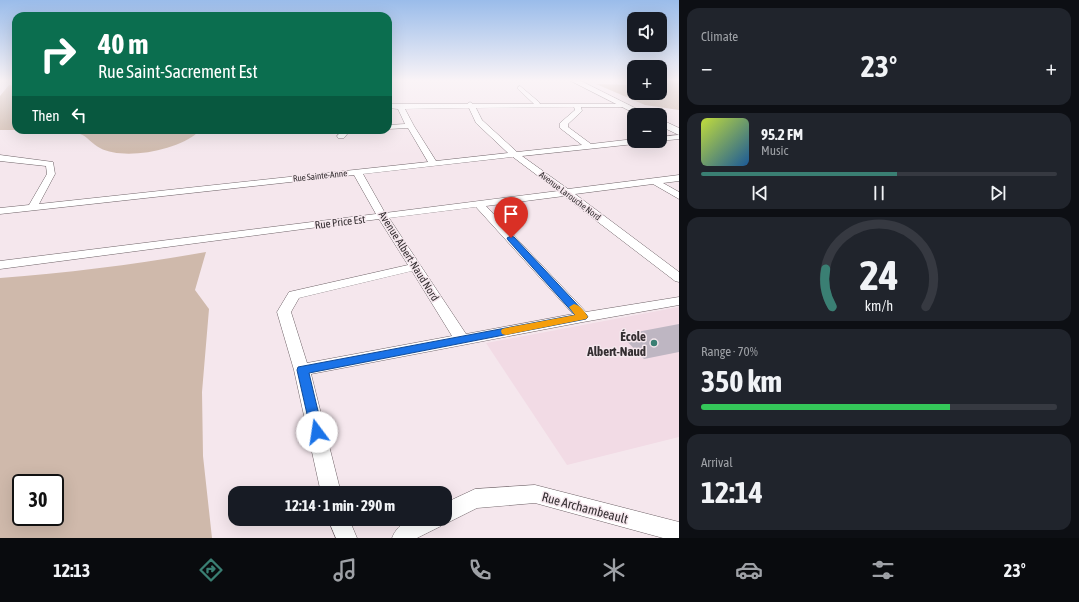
<!DOCTYPE html>
<meta charset="utf-8">
<style>
:root{--surface:#171b24;--page:#20242c;--text:#f1f3f6;--muted:#9ea1a6;--line:#363941;--accent:#3a7f73}
body{margin:0;font-family:"Asap Condensed",sans-serif;background:var(--page);color:var(--text);height:100vh;display:flex;flex-direction:column;font-size:15px;white-space:nowrap}
*{box-sizing:border-box;margin:0}
p{font-size:13px;color:var(--muted)}
.icon{flex:none;width:22px;height:22px;fill:none;stroke:currentColor;stroke-width:2;stroke-linecap:round;stroke-linejoin:round}
.map{position:relative;flex:1;overflow:hidden}
.panel{display:flex;flex-direction:column;gap:8px;padding:8px;background:#0d0f14;width:400px}
.panel>*{flex:none}
.hud{position:absolute;left:12px;top:12px;width:380px;height:122px;border-radius:12px;box-shadow:0 4px 16px #0002;background:#0b6e4f;color:#fff;overflow:hidden}
.controls{position:absolute;left:627px;top:12px;display:grid;gap:8px}
.controls a{display:grid;place-items:center;width:40px;height:40px;border-radius:8px;background:var(--surface);box-shadow:0 4px 16px #0002;font-size:20px}
.speed{position:absolute;left:12px;top:474px;display:flex;gap:8px;font-size:20px;font-weight:700;text-align:center}
.speed>*{display:grid;place-content:center;width:52px;height:52px;border-radius:50%;background:var(--surface);box-shadow:0 4px 16px #0002;line-height:1}
.speed .limit{border:2px solid #111;border-radius:6px;background:#fff;color:#111}
.pin{position:absolute;display:grid;place-items:center;width:34px;height:34px;color:#fff;margin:-41px -17px;border-radius:50% 50% 50% 0;rotate:-45deg;box-shadow:0 0 4px #0007}
.pin .icon{rotate:45deg}
.me{position:absolute;width:44px;margin:-22px;rotate:346deg;stroke-linejoin:round;filter:drop-shadow(0 0 3px #0008)}
.turn{display:flex;align-items:center;gap:14px;height:84px;padding:0 20px;font-size:18px}
.turn .icon{width:52px;height:52px;stroke-width:2.5}
.turn b{display:block;font-size:28px;line-height:34px}
.then{display:flex;align-items:center;height:38px;padding:0 20px;background:#0003;gap:8px;font-size:15px}
.big{font-size:30px;font-weight:700;line-height:1.1}
.panel .card{flex:1;display:flex;flex-direction:column;justify-content:center;gap:6px;min-width:0;padding:0 14px;border-radius:12px;background:var(--page)}
.panel .dial{align-items:center;gap:0}
.dial svg{height:104px;overflow:visible;fill:none;stroke:var(--line);stroke-width:7;stroke-linecap:round;text-anchor:middle}
.dial text{fill:var(--text);stroke:none}
.song{display:flex;align-items:center;gap:12px}
.cover{width:48px;height:48px;border-radius:6px;background:linear-gradient(135deg,hsl(70 70% 55%),hsl(210 70% 35%))}
.played{height:4px;border-radius:2px;background:linear-gradient(90deg,var(--accent) 55%,var(--line) 55%)}
.keys{display:flex;justify-content:space-around;direction:ltr}
.heat{display:flex;justify-content:space-between;align-items:center;font-size:22px;direction:ltr}
.charge{height:6px;border-radius:3px;background:linear-gradient(90deg,#34c759 70%,var(--line) 0)}
.trip{position:absolute;left:228px;top:486px;width:224px;height:40px;border-radius:12px;background:var(--surface);box-shadow:0 4px 16px #0002;font-weight:700;line-height:40px;text-align:center}
.dock{display:flex;height:64px;justify-content:space-around;align-items:center;background:#090b0e;color:var(--muted)}
.dock .icon{width:28px;height:28px}
.dock .on{color:var(--accent)}
.dock b{font-size:18px;color:var(--text)}
main{display:flex;flex:1;min-height:0}
.map>svg:first-child{display:block}
.built{fill:#f2dbe5}
.green{fill:#cfb9ab;fill-rule:evenodd}
.building{fill:#beb6c2}
.lines{fill:none;stroke-linecap:round;stroke-linejoin:round}
.minor-casing{stroke:#6f6368;stroke-width:1}
.major-casing{stroke:#6f6368;stroke-width:1}
.minor{fill:#fff;fill-rule:evenodd}
.major{fill:#fff;fill-rule:evenodd}
.route{fill:#1a73e8;stroke:#114b97}
.slow{fill:#f59e0b}
.poi-dot{fill:#3a7f73;stroke:#f5e7ed;stroke-width:1.5}
.labels{text-anchor:middle;dominant-baseline:central;stroke-width:3;stroke-linejoin:round;paint-order:stroke}
.far-street-label{font-size:9px;fill:#342e31;stroke:#f5e7ed}
.street-label{font-size:11px;fill:#342e31;stroke:#f5e7ed}
.near-poi-label{font-size:13px;font-weight:bold;fill:#342e31;stroke:#f5e7ed;text-anchor:end}
.near-street-label{font-size:13px;fill:#342e31;stroke:#f5e7ed}
</style>
<main>
<div class="map">
<svg width="679" height="538" viewBox="0 0 679 538">
<rect width="100%" height="100%" fill="#f5e7ed"/>
<!-- built -->
<path class="built" d="M 679,307 L 679,437 L 567,465 L 486,343 Z"/>
<!-- green -->
<path class="green" d="M 660,80 L 679,80 L 679,110 L 645,105 L 596,84 L 634,85 L 634,93 L 660,93 Z
M 9,85 L 16,86 L 16,130 L 0,130 L 0,96 Z
M 28,130 L 194,130 L 197,133 C 178,150 124,161 100,148 C 93,145 87,136 80,134 C 76,132 69,133 65,133 C 52,132 40,131 28,130 Z
M 206,252 L 195,290 L 209,309 L 202,392 L 203,456 L 212,538 L 0,538 L 0,278 C 69,273 138,264 206,252 ZM 21,483 L 55,483 L 55,517 L 21,517 Z"/>
<!-- building -->
<path class="building" d="M 679,324 L 679,352 L 644,359 L 621,335 Z"/>
<g class="lines">
<defs>
<path id="minor" d="M 520,86 L 539,102 L 540,104 L 626,104 L 626,106 L 624,107 L 581,107 L 582,111 L 568,124 L 568,127 L 591,144 L 634,139 L 634,141 L 645,141 L 644,143 L 522,156 L 568,189 L 679,175 L 679,181 L 663,183 L 679,192 L 679,199 L 653,184 L 575,194 L 679,272 L 679,282 L 675,281 L 564,196 L 486,206 L 586,312 L 679,297 L 679,305 L 583,322 L 311,374 L 341,493 L 321,493 L 294,370 L 277,312 L 289,292 L 408,265 L 379,219 L 0,269 L 0,261 L 376,214 L 354,175 L 0,214 L 0,208 L 29,205 L 47,174 L 46,166 L 0,161 L 0,155 L 53,162 L 55,174 L 39,204 L 428,162 L 408,128 L 388,129 L 388,125 L 405,124 L 398,109 L 388,108 L 388,104 L 467,104 L 470,102 L 473,104 L 534,104 L 518,89 L 518,87 ZM 574,107 L 575,110 L 560,123 L 560,128 L 582,145 L 517,152 L 482,120 L 476,108 ZM 469,108 L 476,123 L 508,153 L 436,161 L 414,126 L 405,109 ZM 513,157 L 558,191 L 385,213 L 363,174 ZM 476,207 L 573,314 L 466,334 L 389,218 ZM 412,271 L 452,336 L 307,363 L 291,312 L 299,298 Z
M 343,130 L 357,130 L 348,133 L 344,138 L 338,138 L 337,136 Z
M 679,135 L 679,139 L 660,141 L 659,141 L 660,141 L 660,137 Z
M 535,485 L 679,522 L 679,538 L 663,538 L 535,503 L 477,508 L 445,524 L 442,523 L 441,526 L 417,538 L 392,538 C 401,515 424,519 445,519 L 445,503 L 475,489 Z
M 328,519 L 349,519 L 357,538 L 336,538 Z"/>
<path id="major" d="M 569,80 L 579,80 L 649,115 L 638,115 Z
M 660,119 L 679,128 L 679,135 L 660,126 Z"/>
</defs>
<!-- minor casing -->
<use href="#minor" class="minor-casing"/>
<!-- major casing -->
<use href="#major" class="major-casing"/>
<!-- minor -->
<use href="#minor" class="minor"/>
<!-- major -->
<use href="#major" class="major"/>
</g>
<!-- sky -->
<linearGradient id="sky" x2="0" y2="1"><stop stop-color="#9abcea"/><stop offset="0.52" stop-color="#faf4f7"/><stop offset="1" stop-color="#faf4f7" stop-opacity="0"/></linearGradient>
<rect width="679" height="155" fill="url(#sky)"/>
<!-- route -->
<path class="route" d="M 511,236 L 514,237 L 586,314 L 588,317 L 586,319 L 309,373 L 323,432 L 322,436 L 317,437 L 312,436 L 297,370 L 298,367 L 575,315 L 508,240 L 507,238 Z"/>
<!-- slow -->
<path class="slow" d="M 574,304 C 580,305 585,312 588,317 L 586,319 L 506,335 L 502,334 L 501,331 L 502,329 L 506,328 L 575,315 L 569,307 Z"/>
<!-- markers -->
<circle class="poi-dot" cx="654" cy="343" r="4"/>
<g class="labels">
<!-- far-street labels -->
<g class="far-street-label">
<text transform="translate(320 176) rotate(-6)">Rue Sainte-Anne</text>
<text transform="translate(570 196) rotate(37)">Avenue Larouche Nord</text>
</g>
<!-- street labels -->
<g class="street-label">
<text transform="translate(340 222) rotate(-7)">Rue Price Est</text>
<text transform="translate(409 256) rotate(58)">Avenue Albert-Naud Nord</text>
</g>
<!-- near-poi labels -->
<g class="near-poi-label">
<text x="646" y="336">École<tspan x="646" dy="15">Albert-Naud</tspan></text>
</g>
<!-- near-street labels -->
<g class="near-street-label">
<text transform="translate(585 508) rotate(15)">Rue Archambeault</text>
</g>
</g>
</svg>
<div class="controls">
<a><svg class="icon" aria-label="sound" viewBox="0 0 24 24"><path d="M4 9h4l5-4v14l-5-4H4zM17 9q2 3 0 6"/></svg></a>
<a>+</a>
<a>−</a>
</div>
<div class="speed"><div class="limit">30</div></div>
<div class="pin" style="left:511px;top:238px;background:#d93025"><svg class="icon" aria-label="arrive" viewBox="0 0 24 24"><path d="M6 21V4h12l-3 4 3 4H6"/></svg></div>
<svg class="me" style="left:317px;top:432px" viewBox="-20 -20 40 40"><circle r="19" fill="#fff"/><path d="M0-13L10 11 0 6-10 11z" fill="#1a73e8"/></svg>
<div class="trip">12:14 · 1 min · 290 m</div>
<div class="hud">
<div class="turn"><svg class="icon" aria-label="right" viewBox="0 0 24 24"><path d="M7 20v-9h11M14 6l5 5-5 5"/></svg><div><b>40 m</b>Rue Saint-Sacrement Est</div></div>
<div class="then">Then<svg class="icon" aria-label="left" viewBox="0 0 24 24"><path d="M17 20v-9H6M10 6l-5 5 5 5"/></svg></div>
</div>
</div>
<section class="panel">
<div class="card"><p>Climate</p>
<div class="heat"><a>−</a><b class="big">23°</b><a>+</a></div>
</div>
<div class="card">
<div class="song"><i class="cover"></i><div><b>95.2 FM</b><p>Music</p></div></div>
<div class="played"></div>
<div class="keys"><svg class="icon" aria-label="previous" viewBox="0 0 24 24"><path d="M18 5L8 12l10 7zM5 5v14"/></svg><svg class="icon" aria-label="pause" viewBox="0 0 24 24"><path d="M8 5v14M16 5v14"/></svg><svg class="icon" aria-label="next" viewBox="0 0 24 24"><path d="M6 5l10 7-10 7zM19 5v14"/></svg></div>
</div>
<div class="card dial"><svg viewBox="0 0 100 80">
<path d="M14 69A42 42 0 1 1 86 69"/>
<path d="M14 69A42 42 0 0 1 9 40" stroke="#3a7f73"/>
<text x="50" y="56" font-size="32" font-weight="700">24</text>
<text x="50" y="72" font-size="11">km/h</text>
</svg></div>
<div class="card"><p>Range · 70%</p><b class="big">350 km</b><div class="charge"></div></div>
<div class="card"><p>Arrival</p><b class="big">12:14</b></div>
</section>
</main>
<nav class="dock">
<b>12:13</b>
<svg class="icon on" aria-label="directions" viewBox="0 0 24 24"><path d="M12 3l9 9-9 9-9-9zM9 14v-3h6M13 9l2 2-2 2"/></svg>
<svg class="icon" aria-label="music" viewBox="0 0 24 24"><path d="M9 18V5l10-2v13"/><circle cx="6" cy="18" r="3"/><circle cx="16" cy="16" r="3"/></svg>
<svg class="icon" aria-label="phone" viewBox="0 0 24 24"><path d="M5 4h4l2 5-3 2q2 4 5 5l2-3 5 2v4C11 20 4 13 5 4z"/></svg>
<svg class="icon" aria-label="climate" viewBox="0 0 24 24"><path d="M12 3v18M4 7l16 10M4 17L20 7"/></svg>
<svg class="icon" aria-label="car" viewBox="0 0 24 24"><path d="M5 17H2v-5l4-1 3-4h7l3 4 3 1v5h-3M9 17h6M6 11h13"/><circle cx="7" cy="17" r="2"/><circle cx="17" cy="17" r="2"/></svg>
<svg class="icon" aria-label="filters" viewBox="0 0 24 24"><path d="M4 7h16M4 17h16"/><circle cx="9" cy="7" r="2"/><circle cx="15" cy="17" r="2"/></svg>
<b>23°</b>
</nav>
